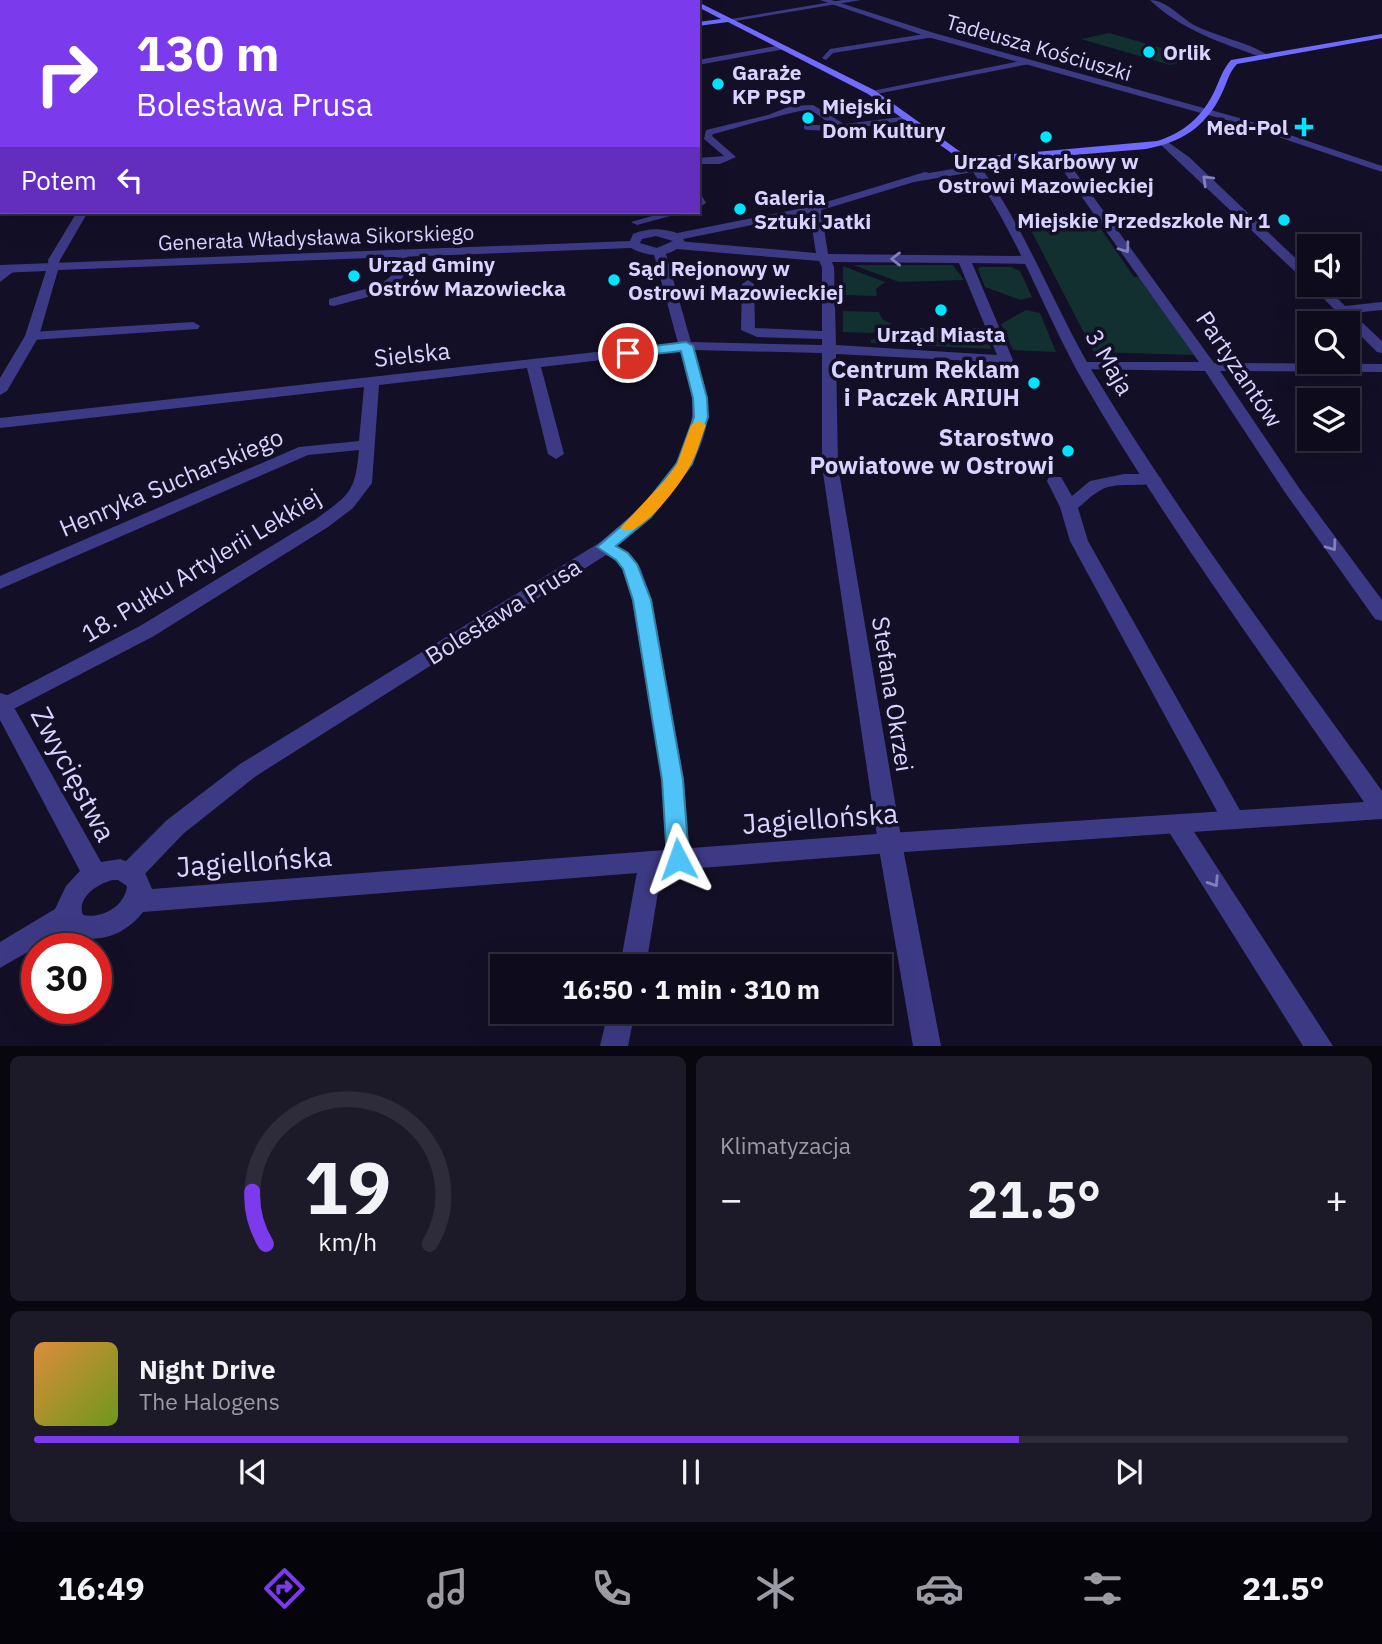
<!DOCTYPE html>
<html lang="pl">
<meta charset="utf-8">
<style>
:root{--surface:#0e0b1c;--page:#1c1929;--text:#f1f3f6;--muted:#9b9ba3;--line:#2e2b3b;--accent:#7c3aed}
body{margin:0;font-family:"IBM Plex Sans",sans-serif;background:var(--page);color:var(--text);height:100vh;display:flex;flex-direction:column;font-size:26px;white-space:nowrap}
*{box-sizing:border-box;margin:0}
p{font-size:23px;color:var(--muted)}
.icon{flex:none;width:38px;height:38px;fill:none;stroke:currentColor;stroke-width:2;stroke-linecap:round;stroke-linejoin:round}
.map{position:relative;height:1046px;overflow:hidden}
.side{display:flex;flex-direction:column;gap:10px;padding:10px;background:#08060f;flex:1}
.side>*{flex:none}
.guide{position:absolute;left:0px;top:0px;width:700px;height:214px;box-shadow:0 7px 28px #0002,0 0 0 2px var(--line);background:#7c3aed;color:#fff;overflow:hidden}
.controls{position:absolute;left:1297px;top:234px;display:grid;gap:14px}
.controls a{display:grid;place-items:center;width:63px;height:63px;border-radius:0px;background:var(--surface);box-shadow:0 7px 28px #0002,0 0 0 2px var(--line);font-size:35px}
.speed{position:absolute;left:21px;top:933px;display:flex;gap:14px;font-size:35px;font-weight:700;text-align:center}
.speed>*{display:grid;place-content:center;width:91px;height:91px;border-radius:50%;background:var(--surface);box-shadow:0 7px 28px #0002,0 0 0 2px var(--line);line-height:1}
.speed .limit{border:10px solid #d22;background:#fff;color:#111}
.pin{position:absolute;display:grid;place-items:center;width:60px;height:60px;color:#fff;margin:-30px;border:4px solid #fff;border-radius:50%;box-shadow:0 2px 7px #0007}
.me{position:absolute;width:77px;margin:-38px;rotate:356deg;stroke-linejoin:round;filter:drop-shadow(0 0 5px #0008)}
.turn{display:flex;align-items:center;gap:24px;height:147px;padding:0 21px;font-size:32px}
.turn .icon{width:91px;height:91px;stroke-width:2.5}
.turn b{display:block;font-size:49px;line-height:60px}
.then{display:flex;align-items:center;height:66px;padding:0 21px;background:#0003;gap:14px;font-size:26px}
.big{font-size:52px;font-weight:800;line-height:1.1}
.side .tile{flex:1;display:flex;flex-direction:column;justify-content:center;gap:10px;min-width:0;padding:0 24px;border-radius:10px;background:var(--page)}
.side .dial{align-items:center;gap:0}
.dial svg{height:182px;overflow:visible;fill:none;stroke:var(--line);stroke-width:7;stroke-linecap:round;text-anchor:middle}
.dial text{fill:var(--text);stroke:none}
.song{display:flex;align-items:center;gap:21px}
.cover{width:84px;height:84px;border-radius:10px;background:linear-gradient(135deg,hsl(30 70% 55%),hsl(80 70% 35%))}
.played{height:7px;border-radius:4px;background:linear-gradient(90deg,var(--accent) 75%,var(--line) 75%)}
.keys{display:flex;justify-content:space-around;direction:ltr}
.heat{display:flex;justify-content:space-between;align-items:center;font-size:38px;direction:ltr}
.side .tiles{flex:1;display:grid;gap:10px;grid-template-columns:1fr 1fr}
.tile:last-child{grid-column:span 2}
.trip{position:absolute;left:490px;top:954px;width:402px;height:70px;border-radius:0px;background:var(--surface);box-shadow:0 7px 28px #0002,0 0 0 2px var(--line);font-weight:800;line-height:70px;text-align:center}
.tab-bar{display:flex;height:112px;justify-content:space-around;align-items:center;background:#06040b;color:var(--muted)}
.tab-bar .icon{width:49px;height:49px}
.tab-bar .current{color:var(--accent)}
.tab-bar b{font-size:32px;color:var(--text)}
.map>svg:first-child{display:block}
.green{fill:#12302f}
.lines{fill:none;stroke-linecap:round;stroke-linejoin:round}
.minor{fill:#3d3a85;fill-rule:evenodd}
.tertiary{fill:#3d3a85;fill-rule:evenodd}
.secondary{fill:#6f6bff;fill-rule:evenodd}
.oneway{stroke:#837fbc}
.route{fill:#4fc3f7;stroke:#337fa1;stroke-width:2}
.slow{fill:#f59e0b}
.poi-dot{fill:#00e5ff;stroke:#130f26;stroke-width:2.5}
.labels{text-anchor:middle;dominant-baseline:central;stroke-width:7;stroke-linejoin:round;paint-order:stroke}
.far-street-label{font-size:21px;fill:#d9d4ff;stroke:#130f26}
.far-poi-label{font-size:21px;font-weight:bold;fill:#d9d4ff;stroke:#130f26;text-anchor:start}
.street-label{font-size:24px;fill:#d9d4ff;stroke:#130f26}
.poi-label{font-size:24px;font-weight:bold;fill:#d9d4ff;stroke:#130f26;text-anchor:end}
.near-street-label{font-size:28px;fill:#d9d4ff;stroke:#130f26}
</style>
<div class="map">
<svg width="1382" height="1046" viewBox="0 0 1382 1046">
<rect width="100%" height="100%" fill="#130f26"/>
<!-- green -->
<path class="green" d="M 1109,33 L 1196,58 L 1170,65 L 1081,39 Z
M 1027,216 L 1092,216 L 1134,277 L 1141,277 L 1194,355 L 1094,352 L 1025,219 Z
M 853,265 L 953,265 L 964,280 L 899,282 Z
M 843,266 L 885,282 L 876,289 L 877,296 L 843,295 Z
M 980,267 L 1011,267 L 1020,271 L 1032,297 L 1021,300 L 985,287 L 978,269 Z
M 1026,310 L 1040,313 L 1056,352 L 1013,350 L 1001,324 Z
M 843,311 L 879,312 L 882,319 L 892,324 L 872,333 L 843,332 Z
M 899,328 L 978,328 L 985,331 L 991,349 L 871,343 L 871,340 Z"/>
<g class="lines">
<!-- minor -->
<path class="minor" d="M 246,0 L 243,2 L 228,1 L 229,0 Z
M 843,0 L 861,0 L 729,22 L 725,20 Z
M 1150,0 C 1165,0 1180,16 1192,24 C 1216,37 1246,41 1268,55 L 1261,57 C 1222,43 1181,30 1150,0 Z
M 931,33 L 934,37 L 833,53 L 826,60 L 822,58 L 830,49 Z
M 782,45 L 785,49 L 698,65 L 698,60 Z
M 1026,60 L 1029,64 L 871,95 L 867,92 Z
M 0,89 L 2,89 L 2,95 L 0,95 Z
M 813,105 L 844,124 L 909,116 L 914,119 L 839,131 L 807,130 L 804,129 L 804,125 L 832,125 C 825,121 816,112 809,110 C 802,108 727,131 713,134 L 712,136 L 736,157 L 720,164 L 698,164 L 698,158 L 724,156 L 704,139 L 706,130 L 768,115 L 791,106 Z
M 1165,140 L 1189,157 L 1309,271 L 1309,282 L 1305,281 L 1161,145 L 1160,143 Z
M 1052,151 L 1060,151 L 1214,363 L 1382,364 L 1382,372 L 1220,371 L 1299,488 L 1382,600 L 1382,621 L 1375,619 L 1284,491 L 1205,371 L 1077,369 L 1075,366 L 1082,362 L 1199,362 L 1052,155 Z
M 0,181 L 2,181 L 2,187 L 0,187 Z
M 698,195 L 702,196 L 706,203 L 698,208 Z
M 815,206 L 821,209 L 828,254 L 1029,256 L 1035,260 L 1029,264 L 972,263 L 1013,360 L 1011,363 L 836,354 L 838,466 L 902,843 L 941,1046 L 913,1046 L 878,843 L 822,466 L 822,353 L 694,350 C 698,366 705,382 707,398 C 715,458 659,511 617,546 L 628,552 L 640,567 L 652,600 L 684,780 L 690,859 L 687,866 L 678,869 L 669,866 L 666,859 L 662,780 L 632,600 L 622,568 L 616,560 L 606,555 L 256,776 L 183,834 L 140,879 L 131,883 L 122,879 L 119,872 L 122,865 L 167,820 L 240,764 L 599,543 C 641,508 698,460 692,398 C 691,383 684,366 680,351 L 541,367 L 564,454 L 556,459 L 548,454 L 527,368 L 379,385 L 372,483 L 353,508 L 328,527 L 154,636 L 0,716 L 0,699 L 140,626 L 316,519 C 350,494 355,493 359,450 L 308,455 L 0,589 L 0,576 L 299,447 L 359,441 L 364,387 L 0,428 L 0,418 L 678,343 L 653,251 L 659,247 L 665,251 L 691,342 L 822,345 L 822,339 L 757,337 L 741,330 L 742,284 L 748,280 L 754,284 L 755,328 L 822,331 L 822,267 L 819,261 L 677,249 L 671,245 L 677,241 L 816,253 L 809,209 ZM 832,262 L 959,263 L 997,355 L 836,345 L 834,267 Z
M 77,212 L 88,212 L 60,260 L 57,270 L 49,270 L 48,260 Z
M 666,212 L 685,212 L 637,225 L 631,222 Z
M 402,249 L 408,253 L 403,277 L 390,291 L 334,306 L 329,305 L 329,299 L 380,285 L 391,276 L 396,253 Z
M 11,265 L 17,269 L 0,282 L 0,272 Z
M 1310,285 L 1324,285 L 1345,306 L 1382,302 L 1382,310 L 1352,313 L 1382,341 L 1382,353 L 1377,352 Z
M 193,322 L 200,326 L 198,329 L 32,340 L 25,336 L 32,332 Z
M 1124,474 L 1154,474 L 1162,479 C 1151,490 1118,480 1101,490 C 1093,494 1085,502 1078,508 L 1088,541 L 1241,812 L 1245,819 L 1241,826 L 1233,829 L 1225,826 L 1070,541 L 1060,507 L 1047,481 L 1049,477 L 1061,477 L 1072,496 L 1090,481 Z
M 1177,815 L 1185,818 L 1333,1046 L 1303,1046 L 1169,832 L 1165,825 L 1169,818 Z
M 651,851 L 660,854 L 663,861 L 646,966 L 620,966 L 639,861 L 642,854 Z
M 608,1012 L 635,1012 L 628,1046 L 600,1046 Z"/>
<!-- tertiary -->
<path class="tertiary" d="M 820,0 L 831,0 L 934,33 L 1243,119 L 1382,166 L 1382,172 L 1237,123 L 928,37 Z
M 976,165 L 980,166 C 1029,234 1056,313 1100,384 C 1186,525 1286,657 1382,791 L 1382,819 L 890,853 L 143,912 C 124,937 91,947 64,931 L 0,968 L 0,942 L 55,909 L 66,886 L 80,871 L 0,720 L 0,693 L 7,695 L 101,862 L 120,859 L 143,868 L 152,889 L 890,833 L 1364,802 C 1269,664 1168,528 1084,383 C 1044,313 1019,237 973,172 L 914,182 L 815,212 L 683,239 L 685,242 C 671,258 649,258 631,248 L 58,270 L 39,336 L 7,391 L 0,395 L 0,378 L 25,336 L 46,271 L 0,273 L 0,265 L 630,241 L 633,234 C 648,228 661,228 677,233 L 813,206 L 925,172 L 929,173 ZM 656,236 L 673,241 L 657,248 L 640,243 L 642,239 ZM 113,880 L 118,880 L 127,886 C 125,907 101,919 83,915 C 76,898 98,883 113,880 Z"/>
<!-- secondary -->
<path class="secondary" d="M 224,0 L 237,2 L 226,2 Z
M 698,2 L 874,90 L 969,158 L 1157,141 C 1184,133 1203,116 1215,90 C 1220,79 1223,69 1231,60 L 1382,34 L 1382,38 L 1237,64 C 1229,72 1227,83 1222,93 C 1206,127 1182,142 1146,149 L 977,163 L 979,166 L 974,169 L 868,94 L 728,22 L 698,26 L 698,22 L 721,19 L 698,7 Z"/>
</g>
<!-- one-way arrows -->
<defs><path id="oneway-chevron" d="M-2-3.5L2.5 0L-2 3.5" fill="none" stroke-width="1.6" stroke-linecap="round" stroke-linejoin="round" transform="scale(1.75)"/></defs>
<g class="oneway">
<use href="#oneway-chevron" transform="translate(1207 180) rotate(-136)"/>
<use href="#oneway-chevron" transform="translate(1125 248) rotate(54)"/>
<use href="#oneway-chevron" transform="translate(896 259) rotate(-180)"/>
<use href="#oneway-chevron" transform="translate(1332 546) rotate(54)"/>
<use href="#oneway-chevron" transform="translate(1214 882) rotate(57)"/>
</g>
<!-- route -->
<path class="route" d="M 686,342 L 693,346 L 707,398 L 708,417 L 692,464 L 651,517 L 616,546 L 628,553 L 637,564 L 651,600 L 683,780 L 689,859 L 686,866 L 678,868 L 671,866 L 667,859 L 662,780 L 633,600 L 623,569 L 616,560 L 597,547 L 640,510 L 677,463 L 694,417 L 693,398 L 681,351 L 628,357 L 621,353 L 628,349 Z"/>
<!-- slow -->
<path class="slow" d="M 699,421 L 706,425 C 701,438 698,451 692,462 C 684,480 643,536 623,530 L 621,527 L 666,479 L 677,464 L 691,425 Z"/>
<!-- markers -->
<g class="poi-dot">
<circle cx="1149" cy="52" r="7"/>
<circle cx="718" cy="84" r="7"/>
<circle cx="808" cy="118" r="7"/>
<path d="M1300.5 116.5h7v7h7v7h-7v7h-7v-7h-7v-7h7z"/>
<circle cx="1046" cy="137" r="7"/>
<circle cx="740" cy="209" r="7"/>
<circle cx="1284" cy="220" r="7"/>
<circle cx="354" cy="276" r="7"/>
<circle cx="614" cy="280" r="7"/>
<circle cx="941" cy="310" r="7"/>
<circle cx="1034" cy="383" r="7"/>
<circle cx="1068" cy="451" r="7"/>
</g>
<g class="labels">
<!-- far-street labels -->
<g class="far-street-label">
<text transform="translate(1039 47) rotate(16)">Tadeusza Kościuszki</text>
<text transform="translate(316 237) rotate(-2)">Generała Władysława Sikorskiego</text>
</g>
<!-- far-poi labels -->
<g class="far-poi-label">
<text x="1163" y="52">Orlik</text>
<text x="732" y="72">Garaże<tspan x="732" dy="24">KP PSP</tspan></text>
<text x="822" y="106">Miejski<tspan x="822" dy="24">Dom Kultury</tspan></text>
<text x="1288" y="127" text-anchor="end">Med-Pol</text>
<text x="1046" y="161" text-anchor="middle">Urząd Skarbowy w<tspan x="1046" dy="24">Ostrowi Mazowieckiej</tspan></text>
<text x="754" y="197">Galeria<tspan x="754" dy="24">Sztuki Jatki</tspan></text>
<text x="1270" y="220" text-anchor="end">Miejskie Przedszkole Nr 1</text>
<text x="368" y="264">Urząd Gminy<tspan x="368" dy="24">Ostrów Mazowiecka</tspan></text>
<text x="628" y="268">Sąd Rejonowy w<tspan x="628" dy="24">Ostrowi Mazowieckiej</tspan></text>
<text x="941" y="334" text-anchor="middle">Urząd Miasta</text>
</g>
<!-- street labels -->
<g class="street-label">
<text transform="translate(412 354) rotate(-6)">Sielska</text>
<text transform="translate(1110 362) rotate(60)">3 Maja</text>
<text transform="translate(1240 369) rotate(56)">Partyzantów</text>
<text transform="translate(171 482) rotate(-23)">Henryka Sucharskiego</text>
<text transform="translate(201 565) rotate(-31)">18. Pułku Artylerii Lekkiej</text>
<text transform="translate(503 611) rotate(-32)">Bolesława Prusa</text>
<text transform="translate(893 694) rotate(81)">Stefana Okrzei</text>
</g>
<!-- poi labels -->
<g class="poi-label">
<text x="1020" y="369">Centrum Reklam<tspan x="1020" dy="28">i Paczek ARIUH</tspan></text>
<text x="1054" y="437">Starostwo<tspan x="1054" dy="28">Powiatowe w Ostrowi</tspan></text>
</g>
<!-- near-street labels -->
<g class="near-street-label">
<text transform="translate(74 774) rotate(62)">Zwycięstwa</text>
<text transform="translate(820 818) rotate(-4)">Jagiellońska</text>
<text transform="translate(254 861) rotate(-4)">Jagiellońska</text>
</g>
</g>
</svg>
<div class="controls">
<a><svg class="icon" aria-label="sound" viewBox="0 0 24 24"><path d="M4 9h4l5-4v14l-5-4H4zM17 9q2 3 0 6"/></svg></a>
<a><svg class="icon" aria-label="search" viewBox="0 0 24 24"><circle cx="10" cy="10" r="6"/><path d="M15 15l6 6"/></svg></a>
<a><svg class="icon" aria-label="layers" viewBox="0 0 24 24"><path d="M12 4l9 5-9 5-9-5zM3 14l9 5 9-5"/></svg></a>
</div>
<div class="speed"><div class="limit">30</div></div>
<div class="pin" style="left:628px;top:353px;background:#d93025"><svg class="icon" aria-label="arrive" viewBox="0 0 24 24"><path d="M6 21V4h12l-3 4 3 4H6"/></svg></div>
<svg class="me" style="left:678px;top:859px" viewBox="-20 -20 40 40"><path d="M0-17L14 15 0 8-14 15z" fill="#4fc3f7" stroke="#fff" stroke-width="4"/></svg>
<div class="trip">16:50 · 1 min · 310 m</div>
<div class="guide">
<div class="turn"><svg class="icon" aria-label="right" viewBox="0 0 24 24"><path d="M7 20v-9h11M14 6l5 5-5 5"/></svg><div><b>130 m</b>Bolesława Prusa</div></div>
<div class="then">Potem<svg class="icon" aria-label="left" viewBox="0 0 24 24"><path d="M17 20v-9H6M10 6l-5 5 5 5"/></svg></div>
</div>
</div>
<section class="side">
<div class="tiles">
<div class="tile dial"><svg viewBox="0 0 100 80">
<path d="M14 69A42 42 0 1 1 86 69"/>
<path d="M14 69A42 42 0 0 1 8 46" stroke="#7c3aed"/>
<text x="50" y="56" font-size="32" font-weight="700">19</text>
<text x="50" y="72" font-size="11">km/h</text>
</svg></div>
<div class="tile"><p>Klimatyzacja</p>
<div class="heat"><a>−</a><b class="big">21.5°</b><a>+</a></div>
</div>
<div class="tile">
<div class="song"><i class="cover"></i><div><b>Night Drive</b><p>The Halogens</p></div></div>
<div class="played"></div>
<div class="keys"><svg class="icon" aria-label="previous" viewBox="0 0 24 24"><path d="M18 5L8 12l10 7zM5 5v14"/></svg><svg class="icon" aria-label="pause" viewBox="0 0 24 24"><path d="M8 5v14M16 5v14"/></svg><svg class="icon" aria-label="next" viewBox="0 0 24 24"><path d="M6 5l10 7-10 7zM19 5v14"/></svg></div>
</div>
</div>
</section>
<nav class="tab-bar">
<b>16:49</b>
<svg class="icon current" aria-label="directions" viewBox="0 0 24 24"><path d="M12 3l9 9-9 9-9-9zM9 14v-3h6M13 9l2 2-2 2"/></svg>
<svg class="icon" aria-label="music" viewBox="0 0 24 24"><path d="M9 18V5l10-2v13"/><circle cx="6" cy="18" r="3"/><circle cx="16" cy="16" r="3"/></svg>
<svg class="icon" aria-label="phone" viewBox="0 0 24 24"><path d="M5 4h4l2 5-3 2q2 4 5 5l2-3 5 2v4C11 20 4 13 5 4z"/></svg>
<svg class="icon" aria-label="climate" viewBox="0 0 24 24"><path d="M12 3v18M4 7l16 10M4 17L20 7"/></svg>
<svg class="icon" aria-label="car" viewBox="0 0 24 24"><path d="M5 17H2v-5l4-1 3-4h7l3 4 3 1v5h-3M9 17h6M6 11h13"/><circle cx="7" cy="17" r="2"/><circle cx="17" cy="17" r="2"/></svg>
<svg class="icon" aria-label="filters" viewBox="0 0 24 24"><path d="M4 7h16M4 17h16"/><circle cx="9" cy="7" r="2"/><circle cx="15" cy="17" r="2"/></svg>
<b>21.5°</b>
</nav>
